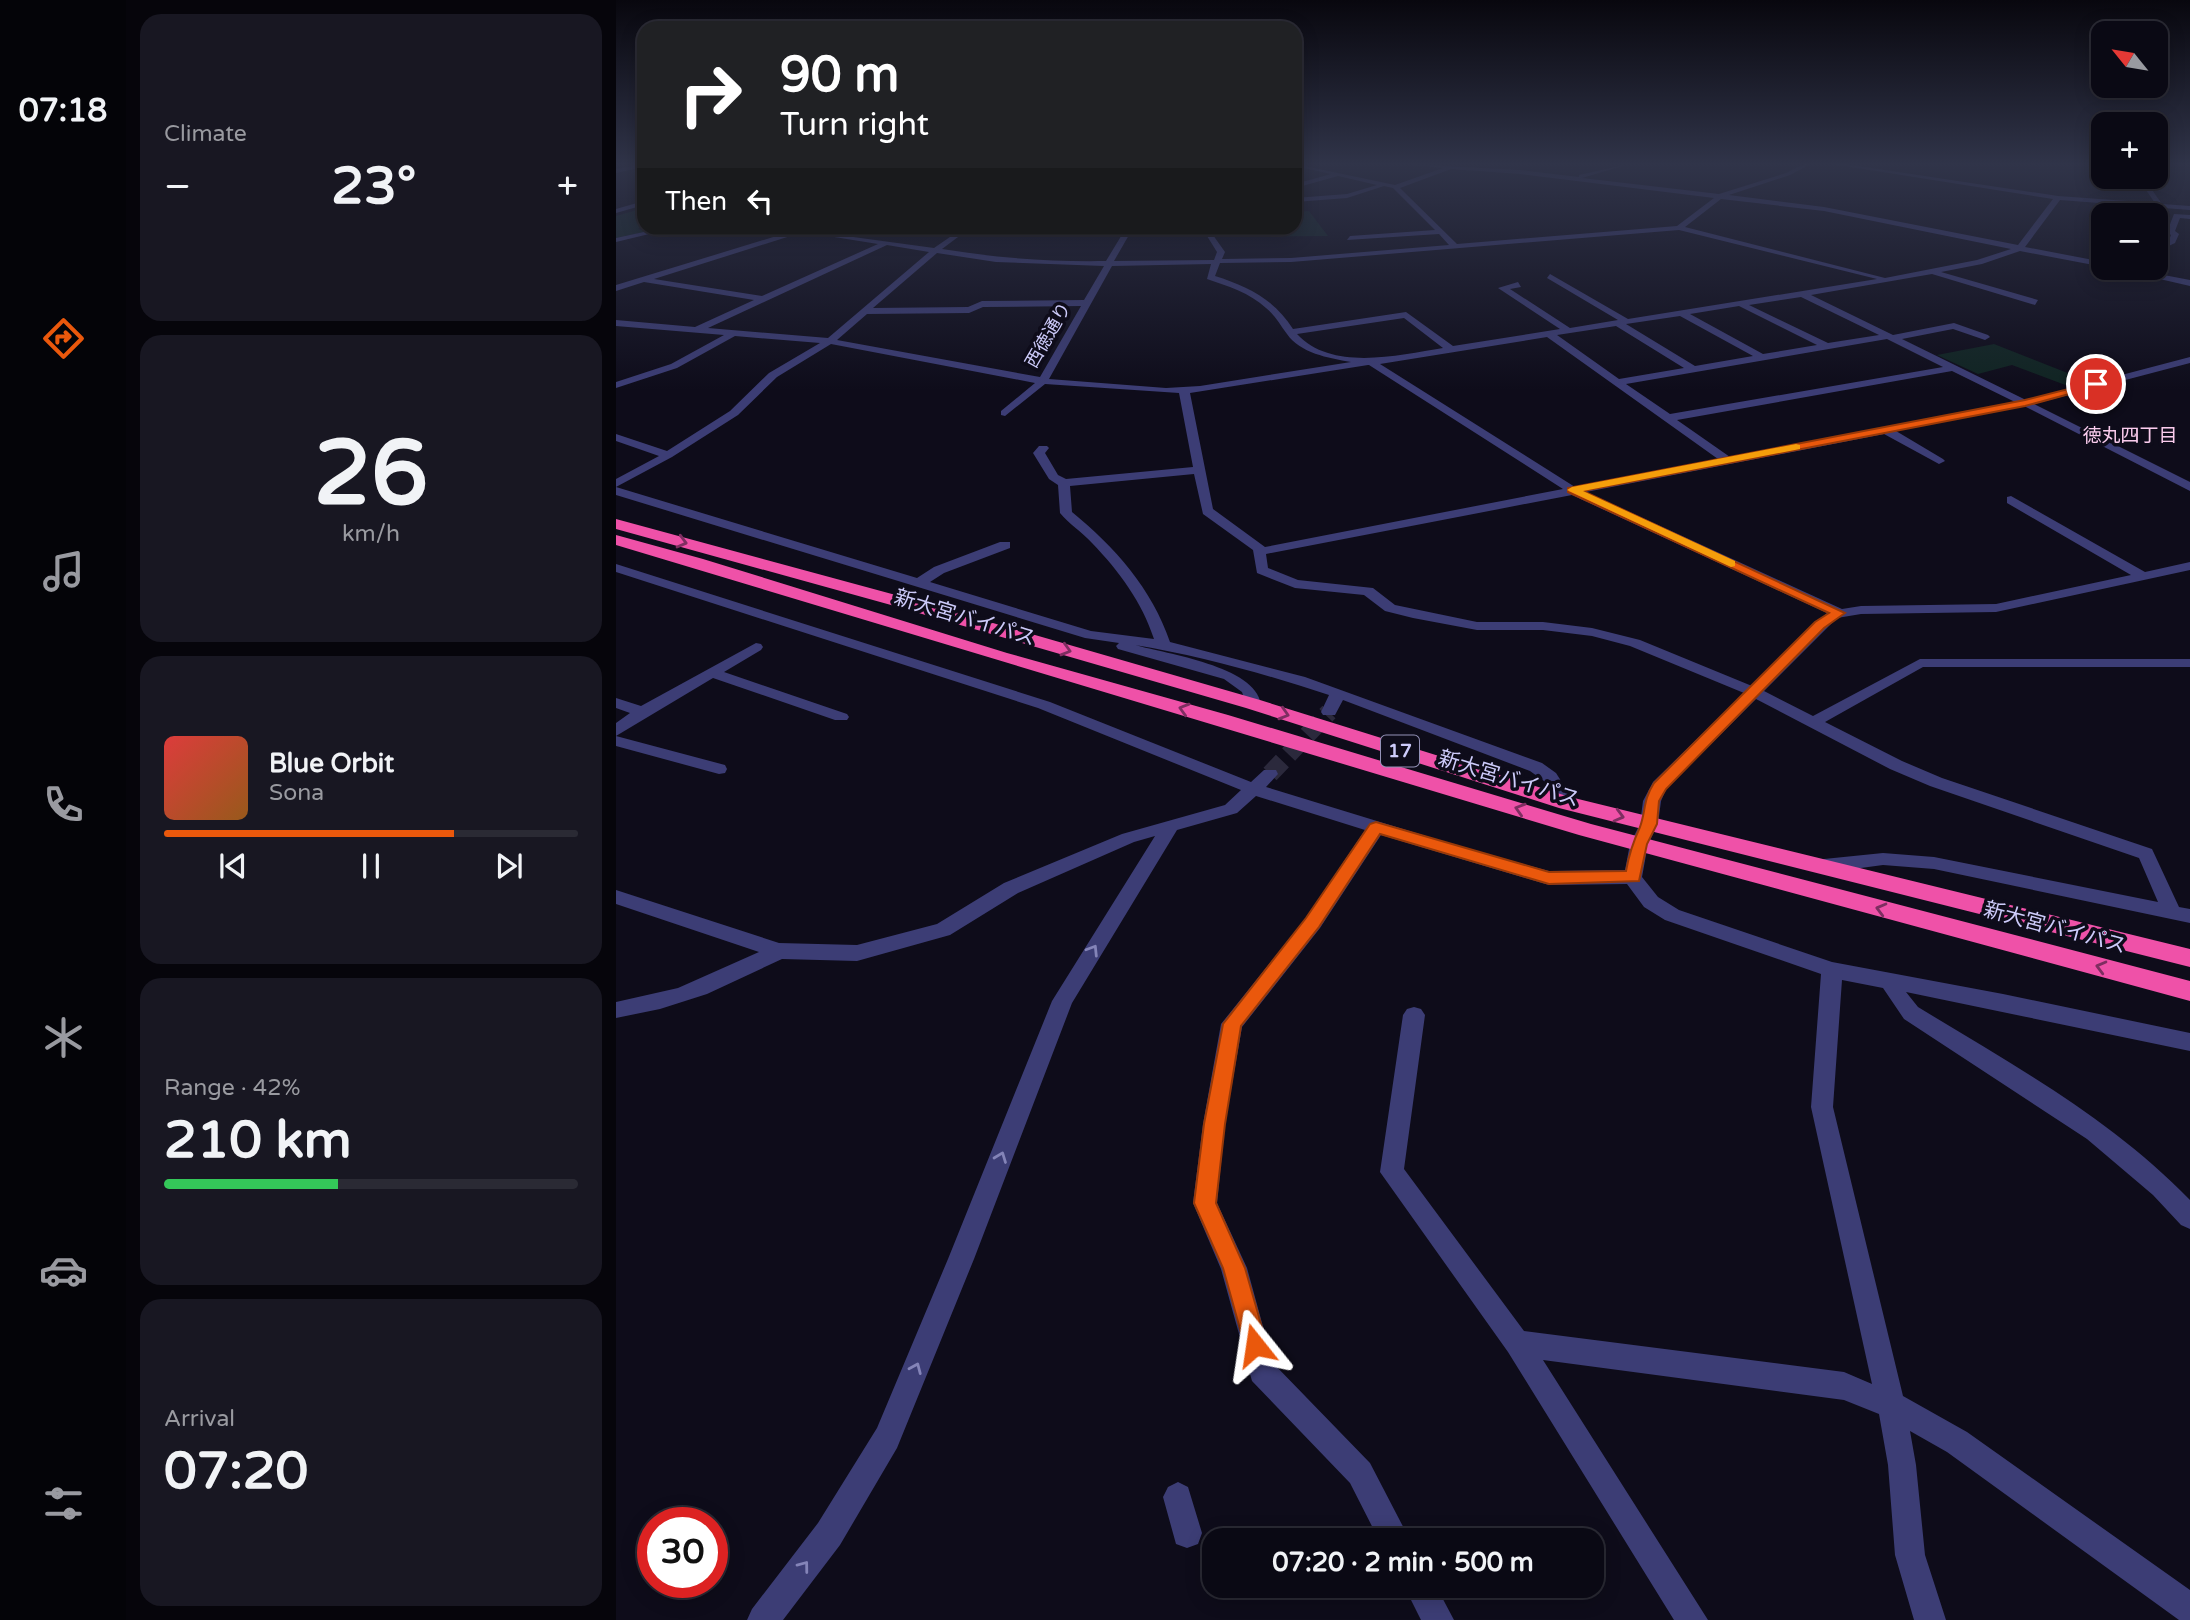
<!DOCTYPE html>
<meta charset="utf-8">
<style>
:root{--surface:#0a0914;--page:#181722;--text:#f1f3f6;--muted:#999aa0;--line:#2a2a34;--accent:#ea580c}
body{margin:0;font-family:"Varela Round","Noto Sans JP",sans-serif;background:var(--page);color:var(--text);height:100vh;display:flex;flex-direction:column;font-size:26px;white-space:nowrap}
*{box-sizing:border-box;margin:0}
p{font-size:23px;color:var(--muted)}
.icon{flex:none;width:38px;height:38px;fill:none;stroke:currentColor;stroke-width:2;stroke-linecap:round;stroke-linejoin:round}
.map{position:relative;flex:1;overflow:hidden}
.side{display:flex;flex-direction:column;gap:14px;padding:14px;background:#06050b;width:490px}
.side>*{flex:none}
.hud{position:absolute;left:21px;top:21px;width:665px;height:214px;border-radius:21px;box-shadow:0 4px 18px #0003,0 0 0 2px var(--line);background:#202124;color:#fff;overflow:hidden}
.needle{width:46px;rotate:300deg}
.fabs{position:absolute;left:1475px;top:21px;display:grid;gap:14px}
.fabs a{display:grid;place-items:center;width:77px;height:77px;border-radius:14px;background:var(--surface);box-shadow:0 4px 18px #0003,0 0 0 2px var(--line);font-size:35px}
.speed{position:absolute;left:21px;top:1507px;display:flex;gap:14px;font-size:35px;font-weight:700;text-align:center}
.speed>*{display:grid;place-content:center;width:91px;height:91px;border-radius:50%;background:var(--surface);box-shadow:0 4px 18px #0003,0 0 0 2px var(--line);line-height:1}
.speed .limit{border:10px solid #d22;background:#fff;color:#111}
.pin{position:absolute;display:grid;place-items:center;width:60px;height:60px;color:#fff;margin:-30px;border:4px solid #fff;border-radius:50%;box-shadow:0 2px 7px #0007}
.me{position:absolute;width:77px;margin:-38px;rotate:345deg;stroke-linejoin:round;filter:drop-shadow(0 0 5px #0008)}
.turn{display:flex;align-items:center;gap:24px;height:147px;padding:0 28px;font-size:32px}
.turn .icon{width:91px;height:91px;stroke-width:2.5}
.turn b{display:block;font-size:49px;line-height:60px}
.then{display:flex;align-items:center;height:66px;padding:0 28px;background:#0003;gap:14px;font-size:26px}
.big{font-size:52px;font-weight:700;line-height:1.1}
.side .widget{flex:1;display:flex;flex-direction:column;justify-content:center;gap:10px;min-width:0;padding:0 24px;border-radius:21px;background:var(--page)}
.side .dial{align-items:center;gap:0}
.dial b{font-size:91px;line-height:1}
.song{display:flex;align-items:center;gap:21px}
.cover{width:84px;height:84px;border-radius:10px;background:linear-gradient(135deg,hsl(0 70% 55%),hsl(30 70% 35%))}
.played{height:7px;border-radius:4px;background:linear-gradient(90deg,var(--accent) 70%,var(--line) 70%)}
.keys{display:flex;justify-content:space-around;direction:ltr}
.heat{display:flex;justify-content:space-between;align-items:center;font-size:38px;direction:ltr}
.charge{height:10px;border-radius:5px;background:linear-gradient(90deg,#34c759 42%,var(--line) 0)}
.trip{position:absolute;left:586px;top:1528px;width:402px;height:70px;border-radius:21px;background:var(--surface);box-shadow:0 4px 18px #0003,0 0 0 2px var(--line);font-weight:700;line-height:70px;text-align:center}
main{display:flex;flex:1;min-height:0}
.dock{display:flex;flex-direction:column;width:126px;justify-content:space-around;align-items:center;background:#040408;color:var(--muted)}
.dock .icon{width:49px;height:49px}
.dock .selected{color:var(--accent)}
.dock b{font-size:32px;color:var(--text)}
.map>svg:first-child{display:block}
.green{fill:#102422}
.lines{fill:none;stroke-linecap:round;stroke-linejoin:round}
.minor-tunnel{stroke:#2b293c;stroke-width:18;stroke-dasharray:18 9;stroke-linecap:butt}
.minor{fill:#3c3d75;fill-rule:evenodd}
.highway{fill:#ef51a8;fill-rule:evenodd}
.oneway{stroke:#7e2e61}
.oneway2{stroke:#8484b8}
.route{fill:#ea580c;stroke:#983908;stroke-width:2}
.slow{fill:#f59e0b}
.labels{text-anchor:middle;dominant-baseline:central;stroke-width:7;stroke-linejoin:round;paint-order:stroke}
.far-street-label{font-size:18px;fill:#cdcbfa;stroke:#0e0c1a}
.far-neighbourhood-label{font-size:19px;fill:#facced;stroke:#0e0c1a}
.shield{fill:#0e0c1a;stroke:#9492b7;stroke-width:2}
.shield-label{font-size:19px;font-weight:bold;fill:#cdcbfa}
.street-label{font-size:21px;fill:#cdcbfa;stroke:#0e0c1a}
</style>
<main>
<nav class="dock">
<b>07:18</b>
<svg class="icon selected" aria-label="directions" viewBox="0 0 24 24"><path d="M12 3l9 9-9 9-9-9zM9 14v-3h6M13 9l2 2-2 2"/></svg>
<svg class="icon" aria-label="music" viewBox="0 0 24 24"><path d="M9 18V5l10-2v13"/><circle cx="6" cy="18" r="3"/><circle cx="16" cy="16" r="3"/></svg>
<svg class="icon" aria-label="phone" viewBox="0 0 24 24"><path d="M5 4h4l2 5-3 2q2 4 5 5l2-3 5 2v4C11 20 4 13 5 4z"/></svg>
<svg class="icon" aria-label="climate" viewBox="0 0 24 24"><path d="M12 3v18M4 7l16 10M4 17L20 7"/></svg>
<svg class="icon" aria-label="car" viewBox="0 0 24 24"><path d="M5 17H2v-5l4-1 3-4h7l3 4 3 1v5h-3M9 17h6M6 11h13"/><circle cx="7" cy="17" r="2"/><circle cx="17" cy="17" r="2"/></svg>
<svg class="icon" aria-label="filters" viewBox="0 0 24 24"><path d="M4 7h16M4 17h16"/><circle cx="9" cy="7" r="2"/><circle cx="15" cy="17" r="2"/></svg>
</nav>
<section class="side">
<div class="widget"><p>Climate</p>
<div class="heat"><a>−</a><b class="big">23°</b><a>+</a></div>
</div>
<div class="widget dial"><b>26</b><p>km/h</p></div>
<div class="widget">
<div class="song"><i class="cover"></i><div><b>Blue Orbit</b><p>Sona</p></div></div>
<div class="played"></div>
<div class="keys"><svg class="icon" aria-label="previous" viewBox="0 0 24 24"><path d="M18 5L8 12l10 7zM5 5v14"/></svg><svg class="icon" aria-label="pause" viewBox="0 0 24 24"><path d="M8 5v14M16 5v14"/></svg><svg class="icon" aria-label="next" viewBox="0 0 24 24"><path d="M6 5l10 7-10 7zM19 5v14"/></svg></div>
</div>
<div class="widget"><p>Range · 42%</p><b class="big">210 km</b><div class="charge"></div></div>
<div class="widget"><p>Arrival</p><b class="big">07:20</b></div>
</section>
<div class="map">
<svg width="1574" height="1620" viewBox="0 0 1574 1620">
<rect width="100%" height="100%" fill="#0e0c1a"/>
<!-- green -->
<path class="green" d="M 28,208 L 28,226 L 22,229 L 33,231 L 0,238 L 0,216 Z
M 693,211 L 712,236 L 600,237 L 594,228 L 679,228 L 679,212 Z
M 1378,344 L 1472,381 L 1452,386 L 1396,365 L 1362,374 L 1321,355 Z"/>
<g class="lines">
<!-- minor-tunnel -->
<path class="minor-tunnel" d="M 654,774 L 713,712"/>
<!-- minor -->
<path class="minor" d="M 28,164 L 28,167 L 0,173 L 0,169 Z
M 679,164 L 779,185 L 827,168 L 789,164 L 904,170 L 963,177 L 963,175 L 1013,164 L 966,178 L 1103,194 L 1170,173 L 1188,164 L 1195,164 L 1174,175 L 1113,195 L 1208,207 L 1402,245 L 1437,199 L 1216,164 L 1229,164 L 1442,196 L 1539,203 L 1530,190 L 1535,183 L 1533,177 L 1539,177 L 1541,183 L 1536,190 L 1546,204 L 1574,206 L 1574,210 L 1444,200 L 1409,247 L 1488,262 L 1488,267 L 1404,251 L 1366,264 L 1325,272 L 1422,300 L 1419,305 L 1316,274 L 1195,295 L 1277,335 L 1338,323 L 1372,335 L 1374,337 L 1369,340 L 1337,329 L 1286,339 L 1410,400 L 1574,357 L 1574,363 L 1418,404 L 1574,482 L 1574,491 L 1408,406 L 1280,431 L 1327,459 L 1329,461 L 1323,464 L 1268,434 L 970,492 L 1226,609 L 1245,606 L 1380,604 L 1515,575 L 1391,503 L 1391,497 L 1395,496 L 1529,572 L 1574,562 L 1574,570 L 1380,612 L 1245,614 L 1221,618 L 1148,691 L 1197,716 L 1304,659 L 1574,659 L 1574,667 L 1307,667 L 1209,722 L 1286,761 L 1326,778 L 1536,849 L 1563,907 L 1574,909 L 1574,923 L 1318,869 L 1267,865 L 1208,873 L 1201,871 L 1199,866 L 1201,861 L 1208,859 L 1267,853 L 1318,857 L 1542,902 L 1523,858 L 1314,786 L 1274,769 L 1140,699 L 1050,789 L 1045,801 L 1042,824 L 1032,844 L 1026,877 L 1042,897 L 1063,910 L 1216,962 L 1387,994 L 1574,1033 L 1574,1051 L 1290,992 L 1302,1007 C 1397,1065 1496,1119 1574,1200 L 1574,1229 L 1565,1225 L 1537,1195 L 1471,1139 L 1288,1019 L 1267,988 L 1226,980 L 1217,1107 L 1287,1396 L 1351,1432 L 1574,1590 L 1574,1620 L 1563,1620 L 1331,1452 L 1294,1431 L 1300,1465 L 1309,1555 L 1330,1620 L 1298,1620 L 1279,1555 L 1272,1465 L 1263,1414 L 1228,1400 L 927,1360 L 1092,1620 L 1058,1620 L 892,1352 L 764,1172 L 787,1015 L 791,1009 L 798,1007 L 805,1009 L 809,1015 L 788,1169 L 908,1331 L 1228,1372 L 1256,1384 L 1195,1107 L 1205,974 L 1049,920 L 1028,907 L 1011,884 L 933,885 L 765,835 L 704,928 L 626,1027 L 609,1124 L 601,1203 L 631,1268 L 657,1363 L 754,1463 L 794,1540 L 763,1540 L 734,1483 L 636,1381 L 605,1269 L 577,1203 L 587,1124 L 605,1024 L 690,918 L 749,830 L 640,796 L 621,813 L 561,830 L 456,1003 L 358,1259 L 281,1448 L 224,1545 L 167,1620 L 131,1620 L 136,1609 L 202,1523 L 261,1428 L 332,1259 L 436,1001 L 539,836 L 518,842 L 402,893 L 334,935 L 241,961 L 166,959 L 91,994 L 44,1009 L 0,1018 L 0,1002 L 62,988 L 143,952 L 0,904 L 0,890 L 163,943 L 241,945 L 321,924 L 388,883 L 506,834 L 609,805 L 625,790 L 422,708 L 0,572 L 0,564 L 434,702 L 635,782 L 648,770 L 660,770 L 662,774 L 650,787 L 862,852 L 933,871 L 1009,870 L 1014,844 L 1024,824 L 1027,801 L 1037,782 L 1128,693 L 1014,646 L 976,636 L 927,630 L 861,630 L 797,618 L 769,611 L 748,595 L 679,588 L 641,573 L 637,550 L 587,514 L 578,474 L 454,486 L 456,512 C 499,547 536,589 554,642 L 689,677 L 926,763 L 940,773 L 959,803 L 950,809 L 944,807 L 928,781 L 914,771 L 727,700 L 719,715 L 707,715 L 705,712 L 713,695 C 649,674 585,656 519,645 C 551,654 639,666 645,704 L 643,707 L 631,707 L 626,692 L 608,679 L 502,649 L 500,646 L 503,643 L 469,638 L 0,495 L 0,479 L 43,456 L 0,441 L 0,434 L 51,451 L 114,411 L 153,373 L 204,343 L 119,336 L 61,368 L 0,388 L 0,382 L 55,364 L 108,335 L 0,326 L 0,320 L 79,327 L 138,300 L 28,282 L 0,291 L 0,285 L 177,231 L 171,228 L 318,248 L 347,228 L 354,228 L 326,249 C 381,258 435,262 490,261 L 510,228 L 517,228 L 498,261 L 598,260 L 601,252 L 586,228 L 592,228 L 609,252 L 606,259 L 675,258 L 833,245 L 823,234 L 731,240 L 734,236 L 819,230 L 777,188 L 768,186 L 731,198 L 679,202 L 679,198 L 731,194 L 761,185 L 722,176 L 679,188 L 679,184 L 715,174 L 679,166 ZM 835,169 L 904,174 L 1098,198 L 1061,226 L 841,244 L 784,188 ZM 1105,199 L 1208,211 L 1395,249 L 1361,260 L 1269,278 L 1069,227 ZM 1063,230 L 1261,279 L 1012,319 L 934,274 L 931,278 L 1002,320 L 954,328 L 894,289 L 905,287 L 902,282 L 882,288 L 944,329 L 837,346 L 790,312 L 677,329 C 658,299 631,286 599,276 L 604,263 L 675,262 ZM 187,232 L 262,244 L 146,296 L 38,279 ZM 271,245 L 313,252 L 212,338 L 92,328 ZM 321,253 L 380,262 L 488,266 L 468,300 L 366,301 L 352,307 L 257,308 ZM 595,264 L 591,279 C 612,286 634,293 650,308 C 659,315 664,325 671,334 C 684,353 712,358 735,362 L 584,386 L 550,388 L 433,379 L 496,266 ZM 1185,297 L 1263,335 L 1212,343 L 1133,305 ZM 465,306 L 424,377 L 221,340 L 251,314 L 353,313 L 367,307 ZM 1123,306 L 1201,345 L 1147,354 L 1074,314 ZM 1064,316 L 1137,356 L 1079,366 L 1010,324 ZM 788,318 L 827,348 C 783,355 716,372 681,334 ZM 1000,326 L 1068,368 L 1003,379 L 941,335 ZM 931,337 L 1102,459 L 959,487 L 764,364 ZM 1271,339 L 1327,367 L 1054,414 L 1010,384 ZM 215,344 L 419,383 L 385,411 L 385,415 L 389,416 L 429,384 L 563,393 L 577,467 L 450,479 L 442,475 L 429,453 L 433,448 L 431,446 L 423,446 L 417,453 L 433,479 L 442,485 L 444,513 C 453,524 466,532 476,543 C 503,571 526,602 538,639 L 475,631 L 314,582 L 328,573 L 394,548 L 394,542 L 384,542 L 318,567 L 301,578 L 0,487 L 56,457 L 122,415 L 161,377 ZM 752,365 L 753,365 L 947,489 L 649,547 L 597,509 L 574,393 ZM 1336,371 L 1399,402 L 1114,457 L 1061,420 ZM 956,495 L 1211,613 L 1136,686 L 1024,640 L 976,628 L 927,622 L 861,622 L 779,605 L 757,588 L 682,580 L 652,568 L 650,554 Z
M 28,201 L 28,205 L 0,213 L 0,209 Z
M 1558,214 L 1574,215 L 1574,219 L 1564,218 L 1559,231 L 1563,234 L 1559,243 L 1540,252 L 1540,247 L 1553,240 L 1555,235 L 1551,232 Z
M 46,228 L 58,228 L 0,242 L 0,238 Z
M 1496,268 L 1511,268 L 1574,280 L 1574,286 Z
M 140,643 L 145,644 L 147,647 L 145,650 L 108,672 L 231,714 L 233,717 L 231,720 L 219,720 L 97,678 L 0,736 L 109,765 L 111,769 L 109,773 L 103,774 L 0,746 L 0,723 L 14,713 L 0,708 L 0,698 L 25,706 Z
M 562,1482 L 572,1487 L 586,1533 L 582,1544 L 571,1548 L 560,1544 L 547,1497 L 552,1487 Z
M 788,1586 L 820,1586 L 838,1620 L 805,1620 Z"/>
<!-- highway -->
<path class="highway" d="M 0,519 L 287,597 L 644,700 L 954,797 L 1574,949 L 1574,967 L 943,808 L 630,708 L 275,605 L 0,529 Z
M 0,535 L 87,559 L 391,653 L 612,715 L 975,824 L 1574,981 L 1574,1001 L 963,835 L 0,545 Z"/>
</g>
<!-- one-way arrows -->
<defs><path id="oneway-chevron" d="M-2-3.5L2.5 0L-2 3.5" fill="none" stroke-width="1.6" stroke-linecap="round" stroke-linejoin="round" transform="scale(1.75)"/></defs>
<g class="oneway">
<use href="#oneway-chevron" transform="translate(66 542) rotate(15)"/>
<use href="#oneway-chevron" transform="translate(450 650) rotate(16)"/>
<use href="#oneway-chevron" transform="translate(568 709) rotate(-164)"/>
<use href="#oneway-chevron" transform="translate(668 714) rotate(17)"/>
<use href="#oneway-chevron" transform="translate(904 809) rotate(-163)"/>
<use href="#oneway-chevron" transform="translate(1003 816) rotate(15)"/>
<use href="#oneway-chevron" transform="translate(1265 909) rotate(-165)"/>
<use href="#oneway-chevron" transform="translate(1485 967) rotate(-165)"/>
</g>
<g class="oneway2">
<use href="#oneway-chevron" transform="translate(477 950) rotate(-58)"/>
<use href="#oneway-chevron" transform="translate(385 1157) rotate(-69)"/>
<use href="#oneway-chevron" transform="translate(300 1368) rotate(-67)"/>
<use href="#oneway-chevron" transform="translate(188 1566) rotate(-53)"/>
</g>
<!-- sky -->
<linearGradient id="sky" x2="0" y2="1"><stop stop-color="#08070e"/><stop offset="0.42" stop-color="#303449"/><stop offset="1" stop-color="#303449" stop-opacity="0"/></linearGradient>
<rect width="1574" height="390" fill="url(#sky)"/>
<!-- route -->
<path class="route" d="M 1480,382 L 1483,383 L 1483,386 L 1409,406 L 967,491 L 1229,613 L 1208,628 L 1050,789 L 1043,801 L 1041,824 L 1031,844 L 1023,881 L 933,884 L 764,834 L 703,927 L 625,1026 L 609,1124 L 600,1203 L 629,1268 L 651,1345 L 648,1354 L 639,1358 L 631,1354 L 607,1268 L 578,1203 L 588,1124 L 607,1024 L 690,918 L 754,824 L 760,822 L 933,872 L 1010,871 C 1013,854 1017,842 1024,827 C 1030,810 1027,800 1038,783 L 1199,622 L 1213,613 L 952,492 L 952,488 L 1409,400 Z"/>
<!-- slow -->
<path class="slow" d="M 1180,444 L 1184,445 L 1184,449 L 967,491 L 1119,561 L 1119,566 L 1115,567 L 951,490 L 956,487 Z"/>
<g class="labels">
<!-- far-street labels -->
<g class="far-street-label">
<text transform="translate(432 335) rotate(-60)">西徳通り</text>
</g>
<!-- far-neighbourhood labels -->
<g class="far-neighbourhood-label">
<text x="1514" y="436">徳丸四丁目</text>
</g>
<!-- shield labels -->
<rect class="shield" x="765" y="735.5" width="38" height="31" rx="5"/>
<g class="shield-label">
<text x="784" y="751">17</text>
</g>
<!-- street labels -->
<g class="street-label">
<text transform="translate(349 618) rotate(17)">新大宮バイパス</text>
<text transform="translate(893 779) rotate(17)">新大宮バイパス</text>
<text transform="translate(1439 928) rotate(15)">新大宮バイパス</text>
</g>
</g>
</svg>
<div class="fabs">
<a><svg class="needle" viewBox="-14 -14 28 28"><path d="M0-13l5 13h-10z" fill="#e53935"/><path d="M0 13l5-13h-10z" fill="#999aa0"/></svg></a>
<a>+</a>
<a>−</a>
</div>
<div class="speed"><div class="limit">30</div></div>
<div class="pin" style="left:1480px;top:384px;background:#d93025"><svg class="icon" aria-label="arrive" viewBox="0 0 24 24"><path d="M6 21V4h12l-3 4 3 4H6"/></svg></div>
<svg class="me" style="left:639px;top:1345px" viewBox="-20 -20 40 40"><path d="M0-17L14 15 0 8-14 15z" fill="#ea580c" stroke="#fff" stroke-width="4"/></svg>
<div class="trip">07:20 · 2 min · 500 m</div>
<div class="hud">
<div class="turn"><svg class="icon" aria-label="right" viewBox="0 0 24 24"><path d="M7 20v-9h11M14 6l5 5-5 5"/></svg><div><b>90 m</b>Turn right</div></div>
<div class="then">Then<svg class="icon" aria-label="left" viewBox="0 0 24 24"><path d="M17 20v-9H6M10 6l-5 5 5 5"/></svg></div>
</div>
</div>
</main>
